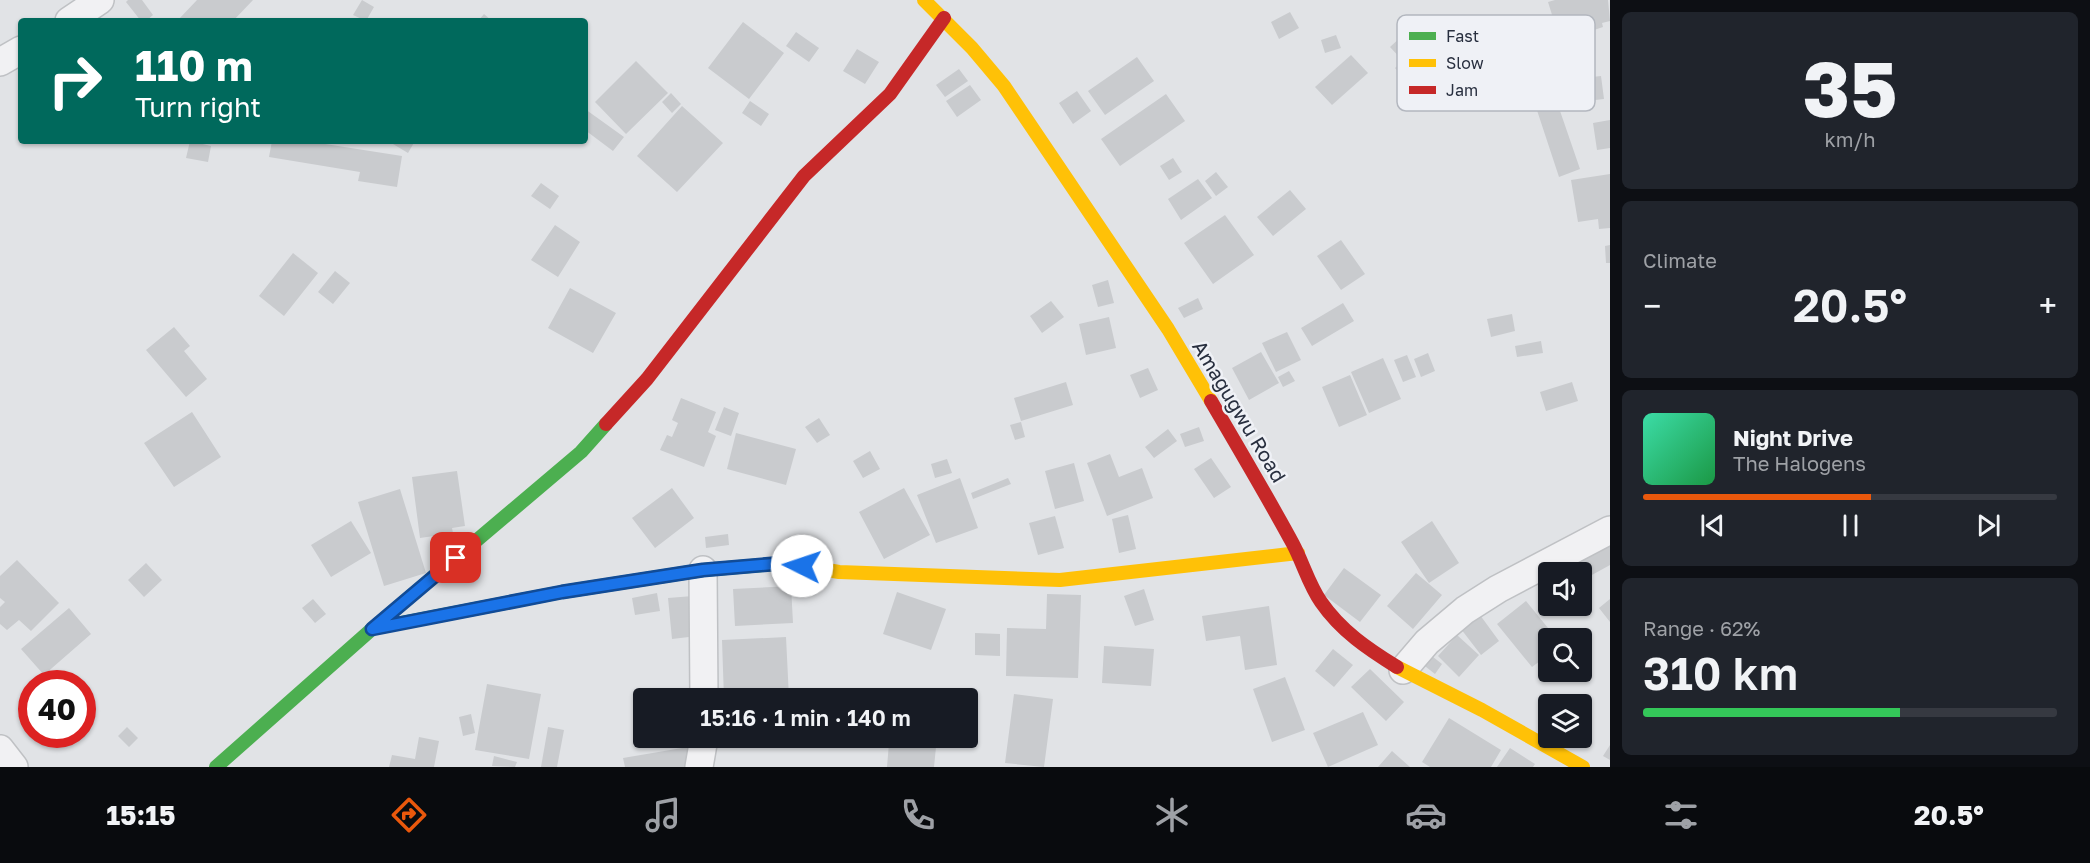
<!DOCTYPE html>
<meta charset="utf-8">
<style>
:root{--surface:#171b24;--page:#20242c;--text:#f1f3f6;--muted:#9ea1a6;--line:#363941;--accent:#ea580c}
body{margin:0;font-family:"Golos Text",sans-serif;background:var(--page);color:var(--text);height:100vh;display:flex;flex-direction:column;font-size:22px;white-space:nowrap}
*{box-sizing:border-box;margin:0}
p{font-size:20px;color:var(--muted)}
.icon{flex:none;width:33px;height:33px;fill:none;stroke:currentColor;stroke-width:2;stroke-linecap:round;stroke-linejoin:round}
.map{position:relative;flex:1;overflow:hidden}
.side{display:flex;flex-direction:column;gap:12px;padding:12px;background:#0d0f14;width:480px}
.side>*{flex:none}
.guide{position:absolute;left:18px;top:18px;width:570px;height:126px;border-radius:6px;box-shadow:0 2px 4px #0004;background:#00695c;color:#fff;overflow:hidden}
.buttons{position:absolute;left:1538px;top:562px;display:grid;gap:12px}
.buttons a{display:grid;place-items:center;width:54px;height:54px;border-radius:6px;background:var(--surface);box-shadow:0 2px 4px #0004;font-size:30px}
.speed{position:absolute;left:18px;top:670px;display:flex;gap:12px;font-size:30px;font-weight:700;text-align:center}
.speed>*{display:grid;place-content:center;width:78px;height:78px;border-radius:50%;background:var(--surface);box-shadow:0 2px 4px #0004;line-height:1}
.speed .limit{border:9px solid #d22;background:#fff;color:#111}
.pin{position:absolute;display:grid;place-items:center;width:51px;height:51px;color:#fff;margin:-26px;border-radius:12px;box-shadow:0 3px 9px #0006}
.me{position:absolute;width:66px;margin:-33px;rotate:274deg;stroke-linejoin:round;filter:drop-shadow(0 0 4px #0008)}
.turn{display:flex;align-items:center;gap:21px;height:126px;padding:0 18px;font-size:27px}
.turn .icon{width:78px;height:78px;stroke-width:2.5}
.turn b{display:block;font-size:42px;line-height:51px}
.big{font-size:45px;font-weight:600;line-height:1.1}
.side .card{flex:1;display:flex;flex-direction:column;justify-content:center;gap:9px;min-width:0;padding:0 21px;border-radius:9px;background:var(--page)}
.side .dial{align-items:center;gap:0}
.dial b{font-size:78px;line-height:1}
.song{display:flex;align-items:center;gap:18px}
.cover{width:72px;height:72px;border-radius:9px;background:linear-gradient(135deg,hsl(160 70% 55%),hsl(140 70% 35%))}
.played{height:6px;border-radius:3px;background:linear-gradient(90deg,var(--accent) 55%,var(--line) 55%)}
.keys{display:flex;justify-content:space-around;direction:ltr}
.heat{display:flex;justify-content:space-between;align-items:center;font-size:33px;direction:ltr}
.charge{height:9px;border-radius:4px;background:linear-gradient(90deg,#34c759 62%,var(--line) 0)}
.trip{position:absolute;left:633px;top:688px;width:345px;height:60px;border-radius:6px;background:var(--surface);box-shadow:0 2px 4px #0004;font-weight:600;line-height:60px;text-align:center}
.dock{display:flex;height:96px;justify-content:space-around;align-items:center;background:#090b0e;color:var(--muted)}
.dock .icon{width:42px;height:42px}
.dock .selected{color:var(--accent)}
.dock b{font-size:27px;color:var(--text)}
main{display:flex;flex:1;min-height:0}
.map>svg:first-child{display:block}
.building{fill:#c9cbce}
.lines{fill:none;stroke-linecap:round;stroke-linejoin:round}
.street-casing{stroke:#bfc1c4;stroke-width:30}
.street{stroke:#f1f1f3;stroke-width:27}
.fast{stroke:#4caf50;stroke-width:14}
.slow{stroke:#ffc107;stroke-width:14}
.jam{stroke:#c62828;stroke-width:14}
.route-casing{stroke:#114b97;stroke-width:15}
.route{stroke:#1a73e8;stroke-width:10}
.labels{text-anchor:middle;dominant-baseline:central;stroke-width:5;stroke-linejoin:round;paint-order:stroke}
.street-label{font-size:20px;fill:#282f3f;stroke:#eff1f6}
.key{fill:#eff1f6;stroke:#b3b7bf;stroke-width:1.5}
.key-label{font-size:16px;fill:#282f3f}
</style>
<main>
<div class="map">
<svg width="1610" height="767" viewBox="0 0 1610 767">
<rect width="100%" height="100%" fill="#e1e3e6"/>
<!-- building -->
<path class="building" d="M 128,0 L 142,0 L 153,15 L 146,21 L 141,21 L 126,2 Z
M 197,0 L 253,0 L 233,21 L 179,21 L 178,20 Z
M 362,0 L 374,7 L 366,21 L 353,15 Z
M 1555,0 L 1608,0 L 1610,21 L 1602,23 L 1603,27 L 1570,38 L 1569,34 L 1559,37 L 1548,2 Z
M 1290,12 L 1299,28 L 1279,39 L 1271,22 Z
M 484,14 L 492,21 L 478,21 Z
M 743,22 L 784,53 L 749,99 L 708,68 Z
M 1415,24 L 1445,57 L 1412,87 L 1395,68 L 1403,61 L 1390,47 Z
M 796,32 L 819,48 L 809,62 L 786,46 Z
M 1336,35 L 1341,48 L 1325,53 L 1321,40 Z
M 857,49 L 879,62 L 865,84 L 843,71 Z
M 1351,55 L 1368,73 L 1332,105 L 1315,87 Z
M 1137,57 L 1154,81 L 1105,115 L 1088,91 Z
M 636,61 L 668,93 L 626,134 L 595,102 Z
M 959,69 L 968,81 L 945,97 L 936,85 Z
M 1548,76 L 1580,169 L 1559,177 L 1528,83 Z
M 1601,76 L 1604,99 L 1586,101 L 1583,78 Z
M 970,85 L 981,100 L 957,117 L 946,101 Z
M 1077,91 L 1091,111 L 1073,124 L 1059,103 Z
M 671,93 L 681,104 L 672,113 L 662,102 Z
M 1166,94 L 1185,121 L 1120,166 L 1101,139 Z
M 750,101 L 769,114 L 761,126 L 742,113 Z
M 682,106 L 723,143 L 677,192 L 637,156 Z
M 585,109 L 624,137 L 613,151 L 585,130 Z
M 1610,120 L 1610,148 L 1597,150 L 1593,123 Z
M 190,141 L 211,146 L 208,162 L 186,158 Z
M 272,141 L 306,141 L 402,156 L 397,187 L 358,181 L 360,172 L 269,157 Z
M 388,141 L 415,141 L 408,153 Z
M 1173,158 L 1182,172 L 1169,180 L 1160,166 Z
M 1216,172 L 1228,187 L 1216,196 L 1205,181 Z
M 1610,174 L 1610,228 L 1599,229 L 1598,219 L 1578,222 L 1571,180 Z
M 1198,179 L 1212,198 L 1181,220 L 1168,199 Z
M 541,183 L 559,196 L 550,209 L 531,196 Z
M 1290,190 L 1306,209 L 1273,236 L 1257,217 Z
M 1225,215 L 1254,255 L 1213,284 L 1184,243 Z
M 555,225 L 580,242 L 558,277 L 531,260 Z
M 1341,240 L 1365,274 L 1341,290 L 1317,256 Z
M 1610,245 L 1610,263 L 1606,263 L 1605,246 Z
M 293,253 L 318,273 L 284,316 L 259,296 Z
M 335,271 L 350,283 L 333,304 L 318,292 Z
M 1108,280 L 1114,303 L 1098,307 L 1092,285 Z
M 570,288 L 616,313 L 593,353 L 548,328 Z
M 1198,298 L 1203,309 L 1184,318 L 1178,308 Z
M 1051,301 L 1064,317 L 1042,333 L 1030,316 Z
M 1343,303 L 1354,321 L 1312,346 L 1301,328 Z
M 1512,314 L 1515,331 L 1491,337 L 1487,319 Z
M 1109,317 L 1116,348 L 1086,355 L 1079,324 Z
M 174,327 L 190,346 L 184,351 L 207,379 L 186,397 L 146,350 Z
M 1287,332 L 1301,360 L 1276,372 L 1262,343 Z
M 1541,341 L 1543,353 L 1517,357 L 1515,346 Z
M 1261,352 L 1279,383 L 1249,400 L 1232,368 Z
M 1428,353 L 1435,371 L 1421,377 L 1414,359 Z
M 1407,355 L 1416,377 L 1403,382 L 1394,360 Z
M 1383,358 L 1401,399 L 1369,413 L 1351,372 Z
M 1148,368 L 1158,390 L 1140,398 L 1130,375 Z
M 1289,371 L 1295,381 L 1283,387 L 1278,377 Z
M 1350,375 L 1367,415 L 1339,427 L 1322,387 Z
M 1066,382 L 1073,405 L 1021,421 L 1014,398 Z
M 1572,382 L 1578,401 L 1546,411 L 1540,392 Z
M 681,398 L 716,412 L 708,432 L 716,436 L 704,467 L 660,450 L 667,435 L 672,437 L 678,423 L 672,420 Z
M 724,407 L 739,413 L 731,436 L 715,430 Z
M 192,412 L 221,457 L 174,487 L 144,443 Z
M 819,418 L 830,435 L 817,443 L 805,427 Z
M 1021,422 L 1025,437 L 1015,440 L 1010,425 Z
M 1199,427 L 1204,441 L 1185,447 L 1180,434 Z
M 1168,429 L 1177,441 L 1154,458 L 1145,447 Z
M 736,433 L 796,449 L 786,485 L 727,469 Z
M 870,451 L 880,469 L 863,478 L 853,461 Z
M 1110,454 L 1119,477 L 1142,468 L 1153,498 L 1107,516 L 1087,463 Z
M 1211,458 L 1231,487 L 1214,498 L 1194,469 Z
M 947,459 L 952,473 L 935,478 L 931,464 Z
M 1074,463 L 1084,501 L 1055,509 L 1045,471 Z
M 457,471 L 465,526 L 452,528 L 455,543 L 435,545 L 434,536 L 420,538 L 412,477 Z
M 960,478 L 978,528 L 936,543 L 917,495 Z
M 1008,478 L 1011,484 L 973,499 L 971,493 Z
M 672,488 L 694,518 L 655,548 L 632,518 Z
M 904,488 L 930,535 L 884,559 L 859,512 Z
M 400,489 L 426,573 L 384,586 L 358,502 Z
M 1128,515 L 1136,549 L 1119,553 L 1112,519 Z
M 1055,516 L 1064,548 L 1038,555 L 1029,523 Z
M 351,521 L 371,553 L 331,577 L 311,545 Z
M 1432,521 L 1459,563 L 1429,583 L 1401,542 Z
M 728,534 L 729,545 L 706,548 L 705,537 Z
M 1610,543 L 1610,565 L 1581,581 L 1581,573 L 1554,573 Z
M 17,560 L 59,603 L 31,631 L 19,620 L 7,630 L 0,624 L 0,607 L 5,602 L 0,598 L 0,576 Z
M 146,563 L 162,580 L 144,597 L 128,580 Z
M 1344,568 L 1381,595 L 1360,622 L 1324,595 Z
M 1416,573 L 1442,595 L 1413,629 L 1387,606 Z
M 791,586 L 793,623 L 735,626 L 733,589 Z
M 1144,589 L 1154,620 L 1135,626 L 1124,596 Z
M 897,592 L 946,609 L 931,650 L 883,634 Z
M 657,593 L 660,611 L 635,615 L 632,598 Z
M 1047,594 L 1081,595 L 1078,678 L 1006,676 L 1007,628 L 1046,629 Z
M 693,596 L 697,636 L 672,639 L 668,598 Z
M 313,599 L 326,614 L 315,623 L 302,608 Z
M 1610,599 L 1610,622 L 1599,608 Z
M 1526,601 L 1557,639 L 1548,639 L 1548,655 L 1532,667 L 1497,624 Z
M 1269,606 L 1277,665 L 1245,670 L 1240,636 L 1206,641 L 1202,616 Z
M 69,608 L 91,634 L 44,675 L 21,649 Z
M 1480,615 L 1499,641 L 1481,655 L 1461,629 Z
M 975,633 L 1000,634 L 1000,656 L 975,655 Z
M 1457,635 L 1479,655 L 1459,677 L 1438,656 Z
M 786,637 L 789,698 L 724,699 L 722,640 Z
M 1104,646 L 1154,649 L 1151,686 L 1102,683 Z
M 1333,649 L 1353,665 L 1334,687 L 1315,671 Z
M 1428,653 L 1442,664 L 1435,674 L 1421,663 Z
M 1370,669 L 1404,702 L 1386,721 L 1351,687 Z
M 1285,677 L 1305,730 L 1272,742 L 1253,689 Z
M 487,684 L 541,694 L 529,759 L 475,750 Z
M 1014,694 L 1053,699 L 1044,767 L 1005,763 Z
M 1363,712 L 1378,745 L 1328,767 L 1313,733 Z
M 471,714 L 475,733 L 463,736 L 459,717 Z
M 1449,718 L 1501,750 L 1491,767 L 1430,767 L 1422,762 Z
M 127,727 L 138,738 L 129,747 L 118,736 Z
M 548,727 L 564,730 L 557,767 L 541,767 Z
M 419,737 L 439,741 L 434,767 L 389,767 L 392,755 L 415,759 Z
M 732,738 L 757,738 L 757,739 L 733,743 Z
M 889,743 L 936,747 L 934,767 L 887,767 Z
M 1610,745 L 1610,760 L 1603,756 Z
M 688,747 L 692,767 L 625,767 L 623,758 Z
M 1510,748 L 1535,764 L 1533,767 L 1497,767 Z
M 1392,751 L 1410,767 L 1378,767 Z
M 494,756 L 517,762 L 515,767 L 492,766 Z"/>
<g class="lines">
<defs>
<path id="street" d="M 69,21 L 100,0
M 0,62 L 21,50
M 703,570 L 704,699
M 1403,670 L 1427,642 L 1465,610 L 1498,589 L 1610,530
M 0,749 L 14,767
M 699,767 L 704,738"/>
</defs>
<!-- street casing -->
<use href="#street" class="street-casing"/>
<!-- street -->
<use href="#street" class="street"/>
<!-- fast -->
<path class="fast" d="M 375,628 L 562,592 L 703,570 L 786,563
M 216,767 L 372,629 L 581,452 L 606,424"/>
<!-- slow -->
<path class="slow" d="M 924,0 L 972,48 L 1004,86 L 1168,329 L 1211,401
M 786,563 L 839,572 L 1060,580 L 1298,553
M 1397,667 L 1482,710 L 1583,767"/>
<!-- jam -->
<path class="jam" d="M 1211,401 C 1239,449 1267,496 1293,544 C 1303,563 1309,585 1321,602 C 1341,631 1368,649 1397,667
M 606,424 L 647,379 L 804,176 L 890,94 L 944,18"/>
</g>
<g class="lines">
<defs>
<path id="route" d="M 456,558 L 372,629 L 562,592 L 703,570 L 784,563 L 802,566"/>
</defs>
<!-- route casing -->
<use href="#route" class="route-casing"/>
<!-- route -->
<use href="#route" class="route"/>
</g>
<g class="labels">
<!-- street labels -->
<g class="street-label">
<text transform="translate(1240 411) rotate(59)">Amagugwu Road</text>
</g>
</g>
<!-- legend -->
<rect x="1397" y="15" width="198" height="96" rx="9" class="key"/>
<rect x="1409" y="32" width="27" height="8" fill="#4caf50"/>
<rect x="1409" y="59" width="27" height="8" fill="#ffc107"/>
<rect x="1409" y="86" width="27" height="8" fill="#c62828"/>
<g class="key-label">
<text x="1446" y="42">Fast</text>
<text x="1446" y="69">Slow</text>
<text x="1446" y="96">Jam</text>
</g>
</svg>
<div class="buttons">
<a><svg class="icon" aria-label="sound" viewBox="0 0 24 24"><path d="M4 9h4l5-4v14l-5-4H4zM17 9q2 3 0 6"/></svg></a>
<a><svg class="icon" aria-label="search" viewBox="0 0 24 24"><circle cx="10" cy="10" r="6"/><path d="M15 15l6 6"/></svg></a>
<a><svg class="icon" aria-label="layers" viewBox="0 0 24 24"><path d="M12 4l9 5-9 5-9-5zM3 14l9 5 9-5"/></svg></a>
</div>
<div class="speed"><div class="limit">40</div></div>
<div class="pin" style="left:456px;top:558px;background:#d93025"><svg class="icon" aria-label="arrive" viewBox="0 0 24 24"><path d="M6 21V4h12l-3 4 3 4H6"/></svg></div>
<svg class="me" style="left:802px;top:566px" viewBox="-20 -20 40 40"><circle r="19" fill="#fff"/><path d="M0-13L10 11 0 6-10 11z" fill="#1a73e8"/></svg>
<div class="trip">15:16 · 1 min · 140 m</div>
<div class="guide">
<div class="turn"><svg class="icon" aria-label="right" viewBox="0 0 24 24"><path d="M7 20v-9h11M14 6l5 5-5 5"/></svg><div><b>110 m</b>Turn right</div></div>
</div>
</div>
<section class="side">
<div class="card dial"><b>35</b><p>km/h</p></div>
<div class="card"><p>Climate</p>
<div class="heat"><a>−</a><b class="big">20.5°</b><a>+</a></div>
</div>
<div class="card">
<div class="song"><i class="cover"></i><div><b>Night Drive</b><p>The Halogens</p></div></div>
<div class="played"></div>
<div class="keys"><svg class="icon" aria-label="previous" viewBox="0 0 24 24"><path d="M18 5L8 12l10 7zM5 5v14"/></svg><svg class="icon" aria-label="pause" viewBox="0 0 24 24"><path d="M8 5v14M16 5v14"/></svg><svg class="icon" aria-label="next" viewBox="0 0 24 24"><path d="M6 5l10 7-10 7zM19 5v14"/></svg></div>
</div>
<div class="card"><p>Range · 62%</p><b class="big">310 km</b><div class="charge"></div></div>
</section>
</main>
<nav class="dock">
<b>15:15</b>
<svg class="icon selected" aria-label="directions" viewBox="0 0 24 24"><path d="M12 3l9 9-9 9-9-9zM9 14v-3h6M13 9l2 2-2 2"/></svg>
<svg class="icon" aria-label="music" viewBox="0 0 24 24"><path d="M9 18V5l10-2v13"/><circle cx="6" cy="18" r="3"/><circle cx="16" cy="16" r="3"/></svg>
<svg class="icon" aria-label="phone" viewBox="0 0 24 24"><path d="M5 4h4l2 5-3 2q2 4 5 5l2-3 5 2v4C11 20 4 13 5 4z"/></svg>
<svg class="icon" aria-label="climate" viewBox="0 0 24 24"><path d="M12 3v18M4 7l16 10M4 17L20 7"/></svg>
<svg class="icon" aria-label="car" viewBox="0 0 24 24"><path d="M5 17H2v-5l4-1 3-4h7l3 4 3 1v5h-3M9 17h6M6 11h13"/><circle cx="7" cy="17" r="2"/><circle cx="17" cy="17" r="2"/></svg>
<svg class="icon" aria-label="filters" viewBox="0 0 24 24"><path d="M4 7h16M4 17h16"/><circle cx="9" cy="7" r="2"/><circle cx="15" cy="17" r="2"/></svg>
<b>20.5°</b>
</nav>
